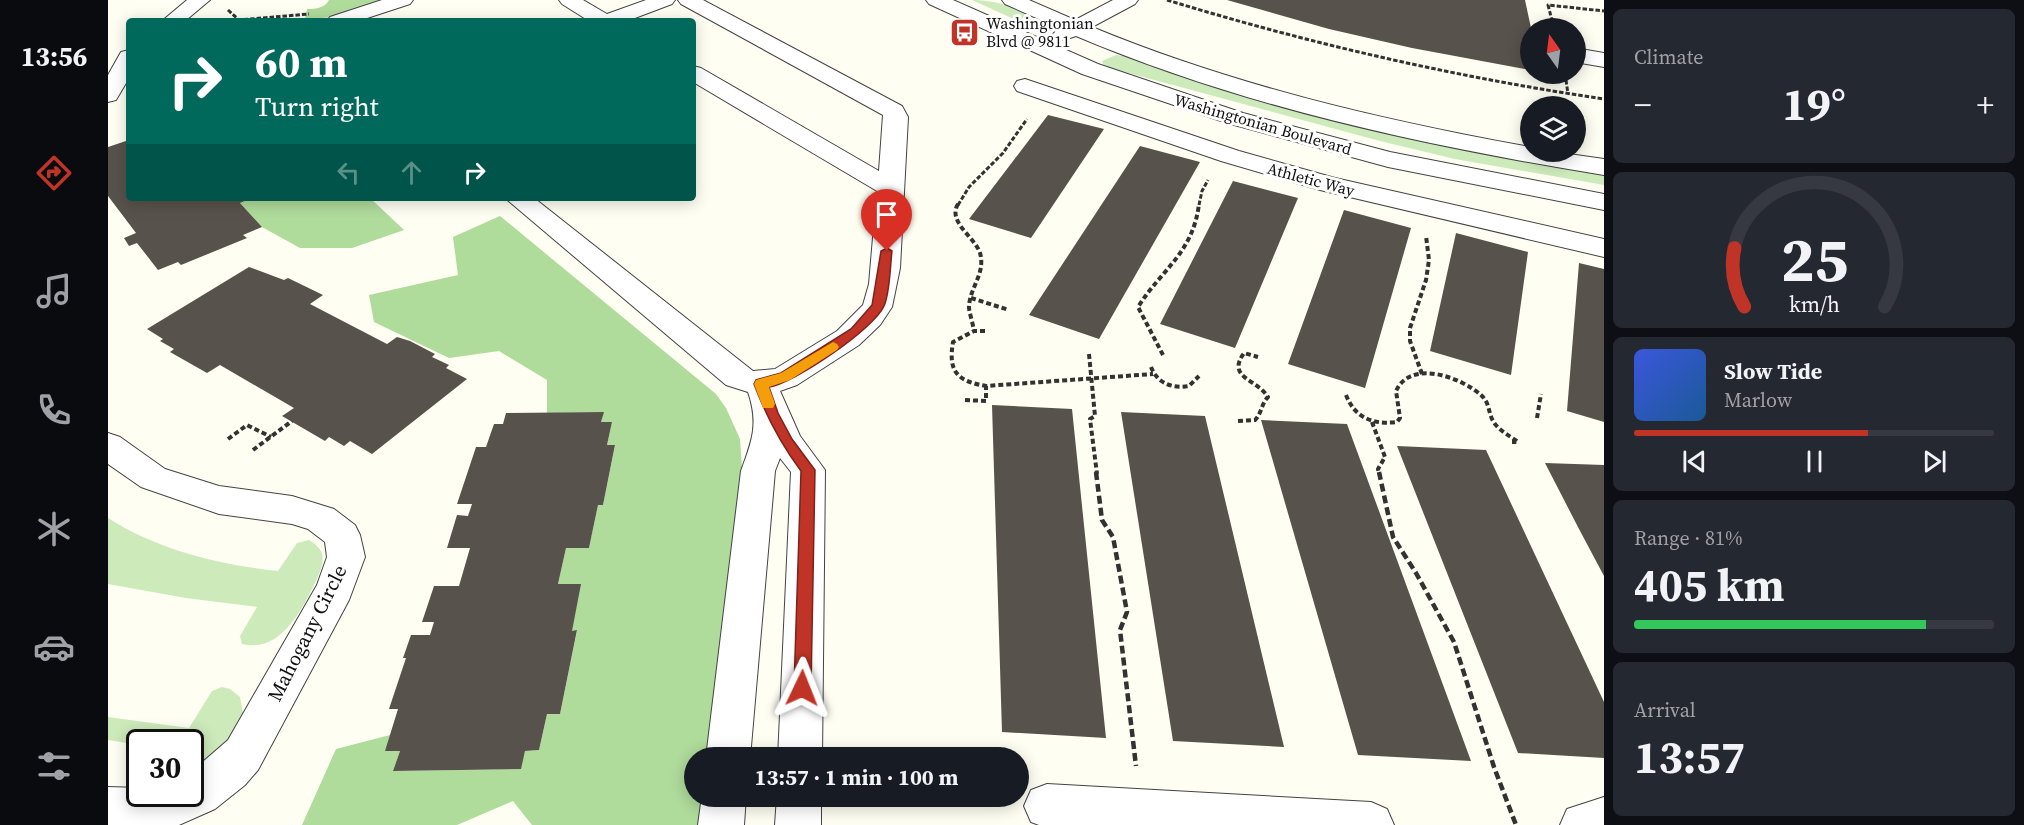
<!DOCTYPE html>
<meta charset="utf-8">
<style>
:root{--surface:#171b24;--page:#242831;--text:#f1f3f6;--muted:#9ea1a6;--line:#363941;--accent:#c03427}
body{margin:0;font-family:"Source Serif 4",serif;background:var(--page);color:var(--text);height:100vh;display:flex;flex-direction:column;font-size:22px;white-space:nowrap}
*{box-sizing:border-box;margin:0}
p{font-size:20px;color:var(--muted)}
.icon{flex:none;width:33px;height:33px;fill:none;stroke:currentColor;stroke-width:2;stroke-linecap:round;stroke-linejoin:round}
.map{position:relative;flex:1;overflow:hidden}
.sheet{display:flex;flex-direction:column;gap:9px;padding:9px;background:#0d0f14;width:420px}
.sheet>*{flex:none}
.top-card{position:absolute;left:18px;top:18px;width:570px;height:183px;border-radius:6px;box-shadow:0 3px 15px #0003;background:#00695c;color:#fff;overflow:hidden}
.needle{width:39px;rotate:346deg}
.controls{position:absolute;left:1412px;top:18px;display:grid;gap:12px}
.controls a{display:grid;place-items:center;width:66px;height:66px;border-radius:50%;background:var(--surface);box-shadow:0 3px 15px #0003;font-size:30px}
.speed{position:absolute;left:18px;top:729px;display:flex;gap:12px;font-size:30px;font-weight:700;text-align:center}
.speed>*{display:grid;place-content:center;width:78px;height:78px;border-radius:50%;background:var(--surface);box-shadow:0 3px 15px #0003;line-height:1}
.speed .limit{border:3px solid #111;border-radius:9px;background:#fff;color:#111}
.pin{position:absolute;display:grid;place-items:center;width:51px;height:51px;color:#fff;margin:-62px -26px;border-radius:50% 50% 50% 0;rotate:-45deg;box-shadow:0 0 6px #0007}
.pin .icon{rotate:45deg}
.me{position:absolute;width:66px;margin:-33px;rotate:2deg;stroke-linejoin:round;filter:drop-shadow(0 0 4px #0008)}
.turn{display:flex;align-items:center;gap:21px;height:126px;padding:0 30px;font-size:27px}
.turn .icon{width:78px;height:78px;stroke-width:2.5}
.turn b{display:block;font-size:42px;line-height:51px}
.lanes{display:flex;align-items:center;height:57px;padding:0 30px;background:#0003;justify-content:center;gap:30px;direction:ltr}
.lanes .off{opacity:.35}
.big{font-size:45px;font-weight:700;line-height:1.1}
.sheet .tile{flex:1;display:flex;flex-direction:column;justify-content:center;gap:9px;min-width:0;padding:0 21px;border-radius:9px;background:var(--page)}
.sheet .dial{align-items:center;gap:0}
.dial svg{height:156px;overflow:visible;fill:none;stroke:var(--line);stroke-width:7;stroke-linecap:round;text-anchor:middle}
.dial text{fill:var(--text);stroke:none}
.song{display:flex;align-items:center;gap:18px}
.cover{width:72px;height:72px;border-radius:9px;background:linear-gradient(135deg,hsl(230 70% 55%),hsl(210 70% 35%))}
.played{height:6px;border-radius:3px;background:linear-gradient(90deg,var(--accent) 65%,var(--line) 65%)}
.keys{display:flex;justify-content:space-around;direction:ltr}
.heat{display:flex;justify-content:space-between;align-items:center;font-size:33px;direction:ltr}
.charge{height:9px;border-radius:4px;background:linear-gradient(90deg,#34c759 81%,var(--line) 0)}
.trip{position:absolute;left:576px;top:747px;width:345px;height:60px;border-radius:30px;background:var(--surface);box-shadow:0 3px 15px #0003;font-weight:700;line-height:60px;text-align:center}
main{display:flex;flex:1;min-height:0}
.tabs{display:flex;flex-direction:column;width:108px;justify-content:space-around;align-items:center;background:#090b0e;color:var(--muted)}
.tabs .icon{width:42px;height:42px}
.tabs .current{color:var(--accent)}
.tabs b{font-size:27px;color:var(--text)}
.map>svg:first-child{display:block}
.green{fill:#cdeabb}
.forest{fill:#afdb9b}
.building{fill:#58524c}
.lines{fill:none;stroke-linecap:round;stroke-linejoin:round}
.minor-casing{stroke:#434343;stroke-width:2}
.path-far2{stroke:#323232;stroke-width:3;stroke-dasharray:4.5 2;stroke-linecap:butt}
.path-far1{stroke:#323232;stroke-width:4;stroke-dasharray:5 3;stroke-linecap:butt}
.path{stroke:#323232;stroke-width:4.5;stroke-dasharray:8 4;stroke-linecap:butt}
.minor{fill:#fff;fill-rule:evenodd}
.route{fill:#c03427;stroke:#7d2219;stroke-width:1.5}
.slow{fill:#f59e0b}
.labels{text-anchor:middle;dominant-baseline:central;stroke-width:6;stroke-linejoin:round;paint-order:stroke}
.far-poi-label{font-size:16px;fill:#101010;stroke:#fff;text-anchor:start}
.far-street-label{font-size:16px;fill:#101010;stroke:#fff}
.street-label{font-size:20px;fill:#101010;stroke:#fff}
</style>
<main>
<nav class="tabs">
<b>13:56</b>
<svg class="icon current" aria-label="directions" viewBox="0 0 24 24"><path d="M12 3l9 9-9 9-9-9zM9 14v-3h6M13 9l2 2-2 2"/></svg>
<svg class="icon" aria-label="music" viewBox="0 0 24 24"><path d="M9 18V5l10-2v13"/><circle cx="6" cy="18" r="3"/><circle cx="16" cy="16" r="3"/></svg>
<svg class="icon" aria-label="phone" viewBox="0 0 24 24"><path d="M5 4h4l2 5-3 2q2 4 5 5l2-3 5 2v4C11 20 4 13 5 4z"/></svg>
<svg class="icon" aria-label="climate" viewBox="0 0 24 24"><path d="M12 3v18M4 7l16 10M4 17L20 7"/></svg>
<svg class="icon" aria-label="car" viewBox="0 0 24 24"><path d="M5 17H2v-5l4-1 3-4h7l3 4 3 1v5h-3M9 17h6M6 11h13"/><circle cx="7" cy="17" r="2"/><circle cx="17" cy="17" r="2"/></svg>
<svg class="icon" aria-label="filters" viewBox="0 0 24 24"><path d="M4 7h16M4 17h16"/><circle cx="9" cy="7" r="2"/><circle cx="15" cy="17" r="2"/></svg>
</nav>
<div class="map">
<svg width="1496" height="825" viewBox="0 0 1496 825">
<rect width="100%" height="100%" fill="#fffef2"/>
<!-- green -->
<path class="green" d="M 864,0 C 880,0 914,5 922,20 L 912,22 Z
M 1008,55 L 1023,57 C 1176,113 1336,147 1496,175 L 1496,185 L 1347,159 L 1272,141 L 1002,68 L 995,64 L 994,61 Z
M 0,518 C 50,550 112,565 170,571 L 189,543 L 201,540 C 206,543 212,548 214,553 C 217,564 209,579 204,589 C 191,615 170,653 134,644 L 132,636 L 149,607 L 78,598 L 0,584 Z
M 114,687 L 122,689 L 132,697 L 135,713 L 133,719 L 112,760 L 83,789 L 82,742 L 32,742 L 31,745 L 0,740 L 0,717 L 81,728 L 104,691 Z"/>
<!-- forest -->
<path class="forest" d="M 221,0 L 280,0 L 227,17 L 197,19 L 199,9 C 208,9 217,8 221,0 Z
M 137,198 L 262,198 L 296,230 L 244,248 L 192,248 L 154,227 L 132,203 L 138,200 Z
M 392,216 L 608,394 L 618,408 L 632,439 L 634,468 L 605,757 L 586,758 L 586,796 L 601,797 L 598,825 L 424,825 L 405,801 L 349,825 L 194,825 L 228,749 L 282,735 L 292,751 L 285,771 L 412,769 L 417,751 L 431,750 L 439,714 L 452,714 L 469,631 L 464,631 L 450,584 L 458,548 L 481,548 L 490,505 L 495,505 L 507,446 L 499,445 L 504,422 L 493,422 L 495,412 L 439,413 L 439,380 L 391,351 L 341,358 L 266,322 L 261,295 L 350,275 L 345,237 Z"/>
<!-- building -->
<path class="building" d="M 1119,0 L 1417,0 L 1423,28 L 1422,70 L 1304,48 L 1221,29 Z
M 940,115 L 996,129 L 923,238 L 861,219 Z
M 21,140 L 21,198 L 137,198 L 139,200 L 132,203 L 154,227 L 135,235 L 139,238 L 73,265 L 70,262 L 50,270 L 29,243 L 21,246 L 16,238 L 28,233 L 0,196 L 0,147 Z
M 1032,146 L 1092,162 L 991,339 L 921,315 Z
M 1125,181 L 1190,198 L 1127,348 L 1052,324 Z
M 1236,210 L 1303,228 L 1257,388 L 1180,364 Z
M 1348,233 L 1420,252 L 1403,375 L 1322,351 Z
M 1471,263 L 1496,269 L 1496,422 L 1459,411 Z
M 141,267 L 176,280 L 180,278 L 215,295 L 202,304 L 279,344 L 289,337 L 302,341 L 327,354 L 324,357 L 341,365 L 338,368 L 359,379 L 264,454 L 242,441 L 236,446 L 221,437 L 217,441 L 174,416 L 186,408 L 112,365 L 99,373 L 62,352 L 66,349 L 52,341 L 55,339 L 39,329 Z
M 884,405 L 964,409 L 998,738 L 894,732 Z
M 496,412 L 493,422 L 504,422 L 499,445 L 507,445 L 495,505 L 490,505 L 481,548 L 458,548 L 450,584 L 473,584 L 464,631 L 469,630 L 452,714 L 439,714 L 431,750 L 417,751 L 413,769 L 285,771 L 292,751 L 277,751 L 290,709 L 281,709 L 298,658 L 295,658 L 303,635 L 322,635 L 326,622 L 314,622 L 326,586 L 351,586 L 362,548 L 339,548 L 349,515 L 360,516 L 364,504 L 349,504 L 368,447 L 378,447 L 386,424 L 395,424 L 398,413 Z
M 1013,412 L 1097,416 L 1176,747 L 1065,741 Z
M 1153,420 L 1239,424 L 1363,761 L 1250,755 Z
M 1289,446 L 1378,450 L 1496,702 L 1496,758 L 1410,753 Z
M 1437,463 L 1496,465 L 1496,576 L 1471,529 Z"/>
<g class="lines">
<defs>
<path id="minor" d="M 79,0 L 102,0 L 77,21 L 54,21 Z
M 274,0 L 305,0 L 302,4 L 250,21 L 219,21 L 222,17 Z
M 451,0 L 475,0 L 499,14 L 538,0 L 567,0 L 564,4 L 519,21 L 481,21 L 454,4 Z
M 570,0 L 595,0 L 794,106 L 800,117 L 792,268 L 784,307 L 772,325 L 751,345 L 689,385 L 672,391 L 692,436 L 717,470 L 714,758 L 670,758 L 683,472 L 672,458 L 667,471 L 642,758 L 598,758 L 633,471 C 644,441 651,424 640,392 L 618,385 L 397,198 L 426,198 L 645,371 L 667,369 L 729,331 L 755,305 L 761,284 L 769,191 L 585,82 L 585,66 L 593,68 L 771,171 L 775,115 L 573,4 Z
M 818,0 L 845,0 L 990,64 L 1135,113 L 1282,152 L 1496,194 L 1496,210 L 1280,167 L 1119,123 L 974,74 L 821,4 Z
M 894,0 L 921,0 L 967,20 L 1005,0 L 1030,0 L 1027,4 L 984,27 C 1124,85 1273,120 1422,147 L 1422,152 L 1447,152 L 1496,159 L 1496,175 C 1317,146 1136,107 968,36 L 956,40 L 948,39 L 945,34 L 951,28 L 897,4 Z
M 1467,48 L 1496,53 L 1496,67 L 1467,62 Z
M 21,50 L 21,78 L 8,100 L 0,102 L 0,75 L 13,52 Z
M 917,79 L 1131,151 L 1227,178 L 1496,239 L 1496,257 L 1212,190 L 1113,161 L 909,91 L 906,86 L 909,81 Z
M 0,433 L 12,437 L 57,469 L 111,486 L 184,496 L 226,509 L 247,525 L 252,535 L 257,557 L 241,600 L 150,770 L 137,785 L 107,809 L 71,825 L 0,825 L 0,787 L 32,788 L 32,794 L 82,794 L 82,773 L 120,740 L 209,585 L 219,557 L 217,542 L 200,529 L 184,524 L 111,514 L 33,487 L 0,464 Z
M 939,784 L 1263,802 L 1279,809 L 1286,825 L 931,825 L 923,822 L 916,806 L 923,790 Z
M 594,796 L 638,796 L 636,825 L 590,825 Z
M 669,796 L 713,796 L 713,825 L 667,825 Z
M 1496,797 L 1496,825 L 1452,825 L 1459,809 Z"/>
</defs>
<!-- minor casing -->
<use href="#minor" class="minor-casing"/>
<!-- path-far2 -->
<path class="path-far2" d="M 1059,0 C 1203,44 1347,77 1496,99
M 120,10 L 131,20 L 201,14
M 1446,28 L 1440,5 L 1496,11
M 1458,80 L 1460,94
M 850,205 L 861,187 L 895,153 L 919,119
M 1091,205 L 1094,191 L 1100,180"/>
<!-- path-far1 -->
<path class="path-far1" d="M 850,204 C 839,222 867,237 872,253 C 878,274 861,288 861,308 C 862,315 865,324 866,331
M 863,298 L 901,310
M 877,331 L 866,331 L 845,342 C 840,372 849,381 878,386 L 1045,374
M 981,354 L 987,416 L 982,419 L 989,474
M 1055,355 L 1030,307 C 1054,269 1085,253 1091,204
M 1043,367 C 1049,383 1064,389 1081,386 L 1091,376
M 1314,374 L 1302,341 L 1302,328 L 1318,280 L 1321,260 L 1318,236
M 1238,395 C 1247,418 1265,425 1289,422 L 1292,418 L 1288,391 C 1303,358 1355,378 1374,396 C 1382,404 1380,412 1385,421 C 1390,430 1402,436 1410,442 L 1404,442
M 857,400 L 878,401 L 878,386
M 1429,418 L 1433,394
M 1130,421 L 1147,420 C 1154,413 1153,404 1160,397 C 1149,379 1118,378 1136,353 L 1150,357
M 1264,422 L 1277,457 L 1270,469 L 1271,474
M 120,439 L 139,425 L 163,437
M 145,450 L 184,421"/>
<!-- path -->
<path class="path" d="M 988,472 L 994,520 L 1005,537 L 1019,612 L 1012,630 L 1028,766
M 1271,472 L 1285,537 L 1308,573 L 1346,642 L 1386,767 L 1408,825"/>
<!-- minor -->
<use href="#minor" class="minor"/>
</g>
<!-- route -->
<path class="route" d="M 779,248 L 784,251 C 782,267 782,293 776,306 C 766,329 685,384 661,387 L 670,413 L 684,439 L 707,470 L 703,688 L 700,694 L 694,696 L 688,694 L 686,688 L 693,471 C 672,443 658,416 646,384 L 648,380 L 673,373 L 743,329 L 764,305 L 773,251 Z"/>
<!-- slow -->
<path class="slow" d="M 725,342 L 729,344 L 731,347 L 729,350 L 682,380 L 661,387 L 667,404 L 665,408 L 655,408 L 646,384 L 648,380 L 673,373 Z"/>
<!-- icons -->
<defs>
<symbol id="bus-square" viewBox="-11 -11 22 22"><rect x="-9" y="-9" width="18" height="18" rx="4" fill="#c03427" stroke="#fff"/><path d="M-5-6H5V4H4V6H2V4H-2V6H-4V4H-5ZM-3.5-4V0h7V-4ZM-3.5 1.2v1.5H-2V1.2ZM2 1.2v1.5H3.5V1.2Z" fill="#fff"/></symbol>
</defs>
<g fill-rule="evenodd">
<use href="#bus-square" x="840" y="16" width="33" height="33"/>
</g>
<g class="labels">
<!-- far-poi labels -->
<g class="far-poi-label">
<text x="878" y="23">Washingtonian<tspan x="878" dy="18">Blvd @ 9811</tspan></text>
</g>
<!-- far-street labels -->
<g class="far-street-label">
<text transform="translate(1155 124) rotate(16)">Washingtonian Boulevard</text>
<text transform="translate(1203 179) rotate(15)">Athletic Way</text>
</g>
<!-- street labels -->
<g class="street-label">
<text transform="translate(199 633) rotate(-63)">Mahogany Circle</text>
</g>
</g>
</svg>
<div class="controls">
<a><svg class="needle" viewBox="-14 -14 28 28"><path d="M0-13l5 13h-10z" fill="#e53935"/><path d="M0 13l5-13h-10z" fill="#9ea1a6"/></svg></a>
<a><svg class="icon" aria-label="layers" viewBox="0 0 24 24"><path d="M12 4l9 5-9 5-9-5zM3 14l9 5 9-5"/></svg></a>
</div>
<div class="speed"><div class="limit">30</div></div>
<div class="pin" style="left:779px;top:251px;background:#d93025"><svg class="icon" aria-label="arrive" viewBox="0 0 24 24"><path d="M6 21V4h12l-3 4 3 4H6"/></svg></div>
<svg class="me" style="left:694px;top:688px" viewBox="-20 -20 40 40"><path d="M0-17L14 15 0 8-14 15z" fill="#c03427" stroke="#fff" stroke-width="4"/></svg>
<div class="trip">13:57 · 1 min · 100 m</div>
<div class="top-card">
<div class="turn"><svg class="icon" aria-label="right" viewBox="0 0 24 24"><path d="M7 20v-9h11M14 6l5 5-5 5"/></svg><div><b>60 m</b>Turn right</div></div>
<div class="lanes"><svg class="icon off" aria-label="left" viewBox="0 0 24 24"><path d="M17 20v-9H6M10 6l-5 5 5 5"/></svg><svg class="icon off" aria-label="ahead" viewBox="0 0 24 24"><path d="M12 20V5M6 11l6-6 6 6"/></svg><svg class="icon" aria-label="right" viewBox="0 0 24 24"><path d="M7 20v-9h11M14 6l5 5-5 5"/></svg></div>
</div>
</div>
<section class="sheet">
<div class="tile"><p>Climate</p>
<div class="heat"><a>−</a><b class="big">19°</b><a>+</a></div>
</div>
<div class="tile dial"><svg viewBox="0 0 100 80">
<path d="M14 69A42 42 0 1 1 86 69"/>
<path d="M14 69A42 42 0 0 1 9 39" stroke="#c03427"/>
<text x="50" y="56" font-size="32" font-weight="700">25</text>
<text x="50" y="72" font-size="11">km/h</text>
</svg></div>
<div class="tile">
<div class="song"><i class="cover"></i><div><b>Slow Tide</b><p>Marlow</p></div></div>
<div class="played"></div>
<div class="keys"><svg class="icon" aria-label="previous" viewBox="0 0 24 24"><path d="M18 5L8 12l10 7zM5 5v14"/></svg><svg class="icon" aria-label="pause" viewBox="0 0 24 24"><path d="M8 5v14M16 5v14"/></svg><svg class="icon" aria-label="next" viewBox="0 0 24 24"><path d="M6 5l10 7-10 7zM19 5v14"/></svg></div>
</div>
<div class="tile"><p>Range · 81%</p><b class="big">405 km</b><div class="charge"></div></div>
<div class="tile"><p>Arrival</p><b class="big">13:57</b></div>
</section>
</main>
